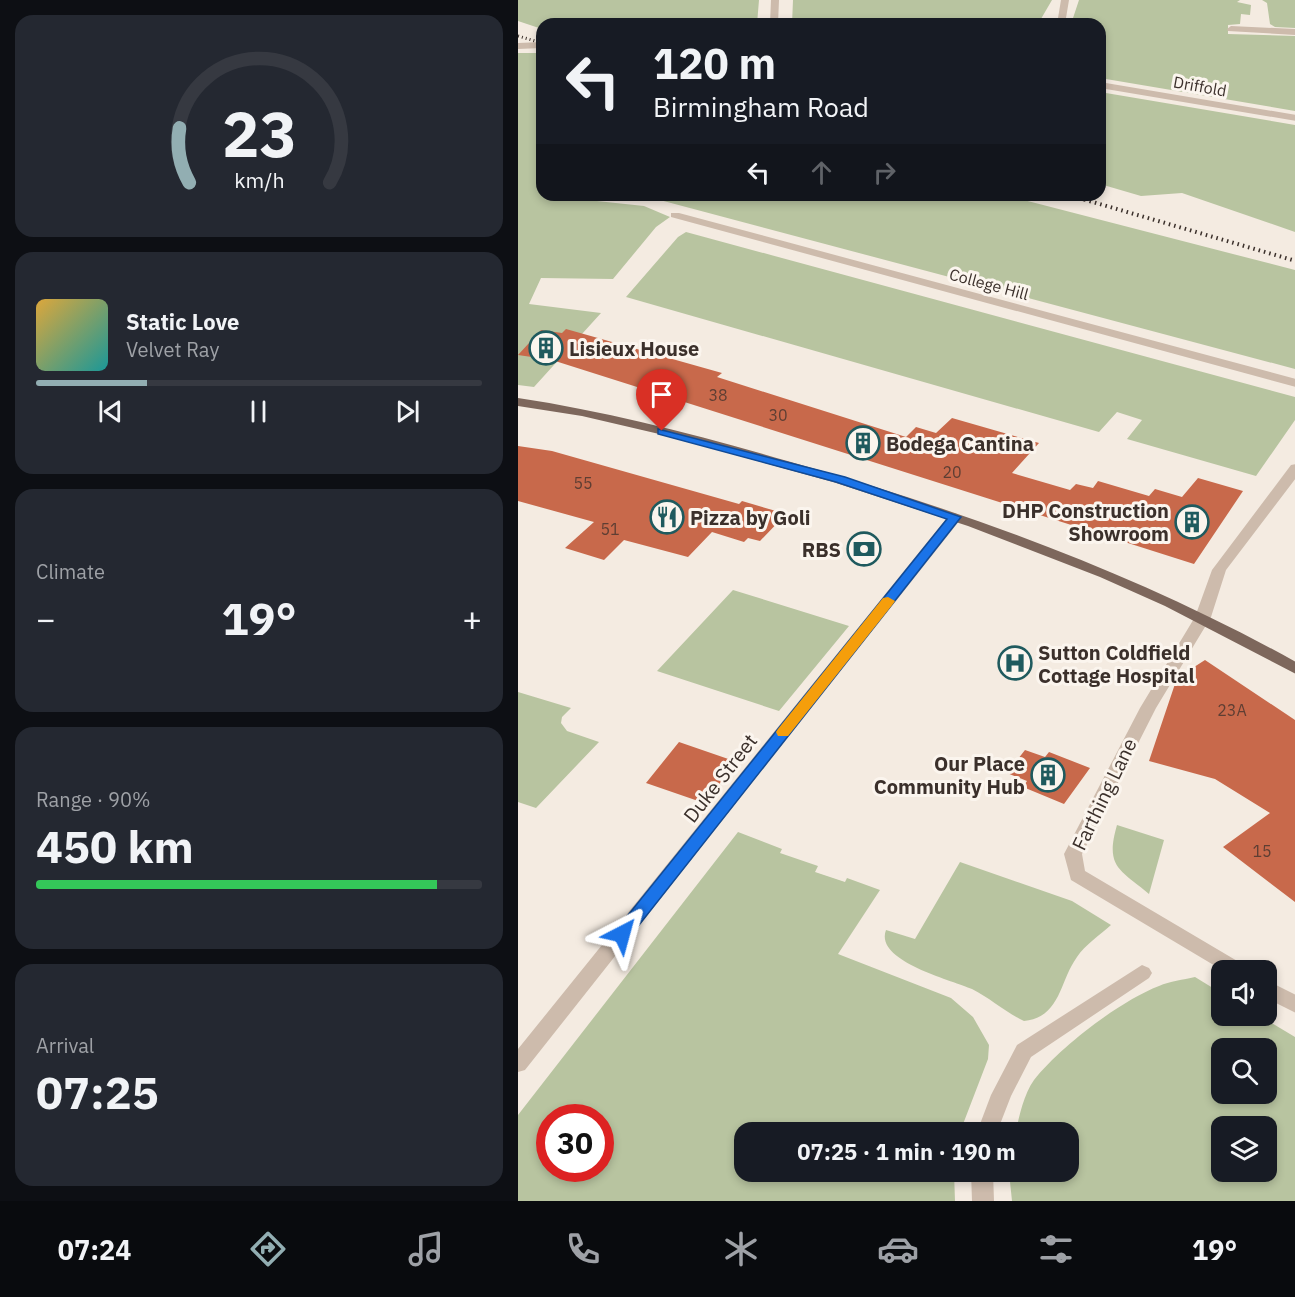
<!DOCTYPE html>
<meta charset="utf-8">
<style>
:root{--surface:#171b24;--page:#242831;--text:#f1f3f6;--muted:#9ea1a6;--line:#363941;--accent:#92aeb2}
body{margin:0;font-family:"IBM Plex Sans",sans-serif;background:var(--page);color:var(--text);height:100vh;display:flex;flex-direction:column;font-size:22px;white-space:nowrap}
*{box-sizing:border-box;margin:0}
p{font-size:20px;color:var(--muted)}
.icon{flex:none;width:33px;height:33px;fill:none;stroke:currentColor;stroke-width:2;stroke-linecap:round;stroke-linejoin:round}
.map{position:relative;flex:1;overflow:hidden}
.drawer{display:flex;flex-direction:column;gap:15px;padding:15px;background:#0d0f14;width:518px}
.drawer>*{flex:none}
.top-card{position:absolute;left:18px;top:18px;width:570px;height:183px;border-radius:18px;box-shadow:0 3px 9px #0003;background:#171b24;color:var(--text);overflow:hidden}
.tools{position:absolute;left:693px;top:960px;display:grid;gap:12px}
.tools a{display:grid;place-items:center;width:66px;height:66px;border-radius:12px;background:var(--surface);box-shadow:0 3px 9px #0003;font-size:30px}
.speed{position:absolute;left:18px;top:1104px;display:flex;gap:12px;font-size:30px;font-weight:700;text-align:center}
.speed>*{display:grid;place-content:center;width:78px;height:78px;border-radius:50%;background:var(--surface);box-shadow:0 3px 9px #0003;line-height:1}
.speed .limit{border:9px solid #d22;background:#fff;color:#111}
.pin{position:absolute;display:grid;place-items:center;width:51px;height:51px;color:#fff;margin:-62px -26px;border-radius:50% 50% 50% 0;rotate:-45deg;box-shadow:0 0 6px #0007}
.pin .icon{rotate:45deg}
.me{position:absolute;width:66px;margin:-33px;rotate:39deg;stroke-linejoin:round;filter:drop-shadow(0 0 4px #0008)}
.turn{display:flex;align-items:center;gap:21px;height:126px;padding:0 18px;font-size:27px}
.turn .icon{width:78px;height:78px;stroke-width:2.5}
.turn b{display:block;font-size:42px;line-height:51px}
.lanes{display:flex;align-items:center;height:57px;padding:0 18px;background:#0003;justify-content:center;gap:30px;direction:ltr}
.lanes .off{opacity:.35}
.big{font-size:45px;font-weight:800;line-height:1.1}
.drawer .card{flex:1;display:flex;flex-direction:column;justify-content:center;gap:9px;min-width:0;padding:0 21px;border-radius:18px;background:var(--page)}
.drawer .dial{align-items:center;gap:0}
.dial svg{height:156px;overflow:visible;fill:none;stroke:var(--line);stroke-width:7;stroke-linecap:round;text-anchor:middle}
.dial text{fill:var(--text);stroke:none}
.song{display:flex;align-items:center;gap:18px}
.cover{width:72px;height:72px;border-radius:9px;background:linear-gradient(135deg,hsl(40 70% 55%),hsl(180 70% 35%))}
.played{height:6px;border-radius:3px;background:linear-gradient(90deg,var(--accent) 25%,var(--line) 25%)}
.keys{display:flex;justify-content:space-around;direction:ltr}
.heat{display:flex;justify-content:space-between;align-items:center;font-size:33px;direction:ltr}
.charge{height:9px;border-radius:4px;background:linear-gradient(90deg,#34c759 90%,var(--line) 0)}
.trip{position:absolute;left:216px;top:1122px;width:345px;height:60px;border-radius:18px;background:var(--surface);box-shadow:0 3px 9px #0003;font-weight:800;line-height:60px;text-align:center}
.tabs{display:flex;height:96px;justify-content:space-around;align-items:center;background:#090b0e;color:var(--muted)}
.tabs .icon{width:42px;height:42px}
.tabs .on{color:var(--accent)}
.tabs b{font-size:27px;color:var(--text)}
main{display:flex;flex:1;min-height:0}
.map>svg:first-child{display:block}
.green{fill:#b8c4a0;fill-rule:evenodd}
.building{fill:#c8694b}
.lines{fill:none;stroke-linecap:round;stroke-linejoin:round}
.minor{fill:#cdbbac;fill-rule:evenodd}
.major{fill:#7d675c;fill-rule:evenodd}
.rail-far1{stroke:#3b302b;stroke-width:3;stroke-dasharray:1 3;stroke-linecap:butt}
.rail{stroke:#3b302b;stroke-width:4;stroke-dasharray:1.5 4;stroke-linecap:butt}
.route{fill:#1a73e8;stroke:#114b97;stroke-width:1.5}
.slow{fill:#f59e0b}
.labels{text-anchor:middle;dominant-baseline:central;stroke-width:6;stroke-linejoin:round;paint-order:stroke}
.far-street-label{font-size:16px;fill:#3b302b;stroke:#fbf5ee}
.number-label{font-size:16px;fill:#5e3e33}
.poi-label{font-size:20px;font-weight:bold;fill:#3b302b;stroke:#fbf5ee;text-anchor:start}
.street-label{font-size:20px;fill:#3b302b;stroke:#fbf5ee}
</style>
<main>
<section class="drawer">
<div class="card dial"><svg viewBox="0 0 100 80">
<path d="M14 69A42 42 0 1 1 86 69"/>
<path d="M14 69A42 42 0 0 1 9 41" stroke="#92aeb2"/>
<text x="50" y="56" font-size="32" font-weight="700">23</text>
<text x="50" y="72" font-size="11">km/h</text>
</svg></div>
<div class="card">
<div class="song"><i class="cover"></i><div><b>Static Love</b><p>Velvet Ray</p></div></div>
<div class="played"></div>
<div class="keys"><svg class="icon" aria-label="previous" viewBox="0 0 24 24"><path d="M18 5L8 12l10 7zM5 5v14"/></svg><svg class="icon" aria-label="pause" viewBox="0 0 24 24"><path d="M8 5v14M16 5v14"/></svg><svg class="icon" aria-label="next" viewBox="0 0 24 24"><path d="M6 5l10 7-10 7zM19 5v14"/></svg></div>
</div>
<div class="card"><p>Climate</p>
<div class="heat"><a>−</a><b class="big">19°</b><a>+</a></div>
</div>
<div class="card"><p>Range · 90%</p><b class="big">450 km</b><div class="charge"></div></div>
<div class="card"><p>Arrival</p><b class="big">07:25</b></div>
</section>
<div class="map">
<svg width="778" height="1201" viewBox="0 0 778 1201">
<rect width="100%" height="100%" fill="#f4ebe1"/>
<!-- green -->
<path class="green" d="M 0,0 L 241,0 L 239,24 L 24,24 L 24,29 L 0,21 Z
M 275,0 L 534,0 L 520,24 L 274,24 Z
M 561,0 L 722,0 L 719,2 L 733,5 L 732,15 L 723,14 L 722,24 L 710,25 L 710,34 L 777,36 L 777,111 L 582,78 L 582,24 L 553,24 Z
M 744,0 L 777,0 L 777,28 L 757,27 L 752,24 L 749,3 Z
M 0,53 L 24,53 L 24,195 L 62,195 L 60,199 L 126,206 L 152,217 L 138,227 L 95,279 L 23,278 L 11,304 L 83,313 L 16,387 L 0,385 Z
M 582,92 L 777,125 L 777,232 L 664,193 L 623,196 L 582,184 Z
M 123,195 L 486,195 L 777,270 L 777,369 Z
M 168,232 L 777,397 L 777,420 L 738,476 L 609,439 L 624,420 L 599,412 L 581,432 L 108,297 L 160,237 Z
M 215,590 L 331,626 L 261,711 L 139,671 Z
M 0,692 L 53,708 L 44,717 L 43,723 L 49,731 L 81,742 L 18,808 L 0,802 Z
M 599,825 L 646,840 L 631,894 C 601,869 587,867 599,825 Z
M 220,832 L 264,849 L 262,853 L 300,866 L 297,872 L 327,882 L 329,878 L 362,890 L 320,954 L 433,998 L 455,1017 L 471,1045 L 470,1059 L 442,1132 L 226,1132 L 226,1172 L 436,1172 L 437,1201 L 0,1201 L 0,1115 ZM 32,1118 L 82,1118 L 82,1168 L 32,1168 Z
M 442,862 L 554,901 L 593,925 C 582,935 567,945 559,957 C 541,982 543,1017 506,1021 C 487,1012 472,998 454,989 C 434,980 356,961 368,930 L 397,939 Z
M 677,977 L 703,993 L 704,1016 L 742,1016 L 777,1037 L 777,1201 L 494,1201 L 491,1172 L 550,1172 L 550,1132 L 498,1132 C 501,1116 506,1094 516,1080 C 542,1047 602,1001 641,986 C 652,981 665,980 677,977 ZM 704,1048 L 748,1048 L 748,1094 L 704,1094 ZM 704,1126 L 748,1126 L 748,1172 L 704,1172 Z"/>
<!-- building -->
<path class="building" d="M 48,329 L 204,373 L 199,377 L 388,437 L 398,427 L 418,433 L 434,418 L 521,443 L 494,473 L 552,490 L 558,484 L 575,488 L 580,481 L 631,496 L 637,489 L 664,497 L 680,478 L 725,491 L 676,564 L 34,360 L 0,355 L 23,330 L 44,333 Z
M 0,446 L 34,451 L 221,504 L 224,501 L 268,514 L 242,541 L 230,538 L 226,542 L 194,532 L 170,557 L 106,540 L 86,560 L 47,548 L 76,522 L 0,501 Z
M 687,660 L 777,720 L 777,902 L 705,847 L 752,813 L 697,779 L 631,761 L 659,678 Z
M 161,742 L 219,762 L 186,803 L 128,783 Z
M 507,750 L 527,757 L 531,752 L 572,768 L 546,804 L 505,787 L 509,781 L 489,773 Z"/>
<g class="lines">
<!-- minor -->
<path class="minor" d="M 253,0 L 261,0 L 260,24 L 252,24 Z
M 543,0 L 551,0 L 547,24 L 539,24 Z
M 713,26 L 778,29 L 778,35 L 710,31 L 709,29 Z
M 24,42 L 24,48 L 0,49 L 0,43 Z
M 582,82 L 778,115 L 778,121 L 582,88 Z
M 153,213 L 161,213 L 778,379 L 778,387 L 153,217 Z
M 778,464 L 778,478 L 708,570 L 693,617 L 638,708 L 564,854 L 567,871 L 726,965 L 729,970 L 704,970 L 553,880 L 546,854 L 622,708 L 677,617 L 694,570 L 773,465 Z
M 437,513 L 444,517 L 442,520 L 7,1070 L 0,1072 L 0,1049 L 432,514 Z
M 624,965 L 631,968 L 634,973 L 631,978 L 513,1057 L 493,1096 L 479,1132 L 459,1132 L 473,1095 L 499,1045 Z
M 748,980 L 778,995 L 778,1013 L 748,998 Z
M 453,1172 L 475,1172 L 476,1201 L 454,1201 Z"/>
<!-- major -->
<path class="major" d="M 0,398 C 93,412 183,436 273,462 C 449,512 618,573 778,662 L 778,674 L 647,606 L 582,577 L 450,526 L 315,482 L 154,437 L 64,416 L 0,406 Z"/>
<!-- rail-far1 -->
<path class="rail-far1" d="M 0,36 L 24,43
M 550,195 L 566,200"/>
<!-- rail -->
<path class="rail" d="M 561,198 L 778,261"/>
</g>
<!-- route -->
<path class="route" d="M 140,429 L 327,477 L 443,517 L 110,939 L 98,939 L 95,934 L 98,930 L 429,519 L 318,482 L 140,434 Z"/>
<!-- slow -->
<path class="slow" d="M 370,597 L 377,601 L 375,604 L 270,736 L 260,736 L 258,732 L 260,729 L 365,598 Z"/>
<!-- icons -->
<defs>
<symbol id="building-ring" viewBox="-11 -11 22 22"><circle r="9.5" fill="#fbf5ee" stroke="#1f5a5e" stroke-width="1.5"/><path d="M-4-6H4V6H1V3H-1V6H-4ZM-2.5-4.3h1.7v1.8h-1.7ZM.8-4.3h1.7v1.8H.8ZM-2.5-1h1.7V.8h-1.7ZM.8-1h1.7V.8H.8Z" fill="#1f5a5e"/></symbol>
<symbol id="restaurant-ring" viewBox="-11 -11 22 22"><circle r="9.5" fill="#fbf5ee" stroke="#1f5a5e" stroke-width="1.5"/><path d="M-5-6h1v4h1v-4h1v4h1v-4h1v5L-1.5 .5V6h-2V.5L-5-1ZM5-6V6H3V1.5H1.5Q1.5-4 5-6Z" fill="#1f5a5e"/></symbol>
<symbol id="bank-ring" viewBox="-11 -11 22 22"><circle r="9.5" fill="#fbf5ee" stroke="#1f5a5e" stroke-width="1.5"/><path d="M-6-4H6V4H-6ZM0-2.3a2.3 2.3 0 1 0 0 4.6a2.3 2.3 0 1 0 0-4.6Z" fill="#1f5a5e"/></symbol>
<symbol id="hospital-ring" viewBox="-11 -11 22 22"><circle r="9.5" fill="#fbf5ee" stroke="#1f5a5e" stroke-width="1.5"/><path d="M-5-5h3v3.5h4V-5h3V5h-3V1.5h-4V5h-3Z" fill="#1f5a5e"/></symbol>
</defs>
<g fill-rule="evenodd">
<use href="#building-ring" x="9" y="329" width="38" height="38"/>
<use href="#building-ring" x="326" y="424" width="38" height="38"/>
<use href="#restaurant-ring" x="130" y="498" width="38" height="38"/>
<use href="#building-ring" x="655" y="503" width="38" height="38"/>
<use href="#bank-ring" x="327" y="530" width="38" height="38"/>
<use href="#hospital-ring" x="478" y="644" width="38" height="38"/>
<use href="#building-ring" x="511" y="756" width="38" height="38"/>
</g>
<g class="labels">
<!-- far-street labels -->
<g class="far-street-label">
<text transform="translate(682 86) rotate(10)">Driffold</text>
<text transform="translate(471 284) rotate(15)">College Hill</text>
</g>
<!-- number labels -->
<g class="number-label">
<text x="200" y="395">38</text>
<text x="260" y="415">30</text>
<text x="434" y="472">20</text>
<text x="65" y="483">55</text>
<text x="92" y="529">51</text>
<text x="714" y="710">23A</text>
<text x="744" y="851">15</text>
</g>
<!-- poi labels -->
<g class="poi-label">
<text x="51" y="348">Lisieux House</text>
<text x="368" y="443">Bodega Cantina</text>
<text x="651" y="510" text-anchor="end">DHP Construction<tspan x="651" dy="23">Showroom</tspan></text>
<text x="172" y="517">Pizza by Goli</text>
<text x="323" y="549" text-anchor="end">RBS</text>
<text x="520" y="652">Sutton Coldfield<tspan x="520" dy="23">Cottage Hospital</tspan></text>
<text x="507" y="763" text-anchor="end">Our Place<tspan x="507" dy="23">Community Hub</tspan></text>
</g>
<!-- street labels -->
<g class="street-label">
<text transform="translate(202 778) rotate(-52)">Duke Street</text>
<text transform="translate(586 794) rotate(-64)">Farthing Lane</text>
</g>
</g>
</svg>
<div class="tools">
<a><svg class="icon" aria-label="sound" viewBox="0 0 24 24"><path d="M4 9h4l5-4v14l-5-4H4zM17 9q2 3 0 6"/></svg></a>
<a><svg class="icon" aria-label="search" viewBox="0 0 24 24"><circle cx="10" cy="10" r="6"/><path d="M15 15l6 6"/></svg></a>
<a><svg class="icon" aria-label="layers" viewBox="0 0 24 24"><path d="M12 4l9 5-9 5-9-5zM3 14l9 5 9-5"/></svg></a>
</div>
<div class="speed"><div class="limit">30</div></div>
<div class="pin" style="left:144px;top:431px;background:#d93025"><svg class="icon" aria-label="arrive" viewBox="0 0 24 24"><path d="M6 21V4h12l-3 4 3 4H6"/></svg></div>
<svg class="me" style="left:104px;top:934px" viewBox="-20 -20 40 40"><path d="M0-17L14 15 0 8-14 15z" fill="#1a73e8" stroke="#fff" stroke-width="4"/></svg>
<div class="trip">07:25 · 1 min · 190 m</div>
<div class="top-card">
<div class="turn"><svg class="icon" aria-label="left" viewBox="0 0 24 24"><path d="M17 20v-9H6M10 6l-5 5 5 5"/></svg><div><b>120 m</b>Birmingham Road</div></div>
<div class="lanes"><svg class="icon" aria-label="left" viewBox="0 0 24 24"><path d="M17 20v-9H6M10 6l-5 5 5 5"/></svg><svg class="icon off" aria-label="ahead" viewBox="0 0 24 24"><path d="M12 20V5M6 11l6-6 6 6"/></svg><svg class="icon off" aria-label="right" viewBox="0 0 24 24"><path d="M7 20v-9h11M14 6l5 5-5 5"/></svg></div>
</div>
</div>
</main>
<nav class="tabs">
<b>07:24</b>
<svg class="icon on" aria-label="directions" viewBox="0 0 24 24"><path d="M12 3l9 9-9 9-9-9zM9 14v-3h6M13 9l2 2-2 2"/></svg>
<svg class="icon" aria-label="music" viewBox="0 0 24 24"><path d="M9 18V5l10-2v13"/><circle cx="6" cy="18" r="3"/><circle cx="16" cy="16" r="3"/></svg>
<svg class="icon" aria-label="phone" viewBox="0 0 24 24"><path d="M5 4h4l2 5-3 2q2 4 5 5l2-3 5 2v4C11 20 4 13 5 4z"/></svg>
<svg class="icon" aria-label="climate" viewBox="0 0 24 24"><path d="M12 3v18M4 7l16 10M4 17L20 7"/></svg>
<svg class="icon" aria-label="car" viewBox="0 0 24 24"><path d="M5 17H2v-5l4-1 3-4h7l3 4 3 1v5h-3M9 17h6M6 11h13"/><circle cx="7" cy="17" r="2"/><circle cx="17" cy="17" r="2"/></svg>
<svg class="icon" aria-label="filters" viewBox="0 0 24 24"><path d="M4 7h16M4 17h16"/><circle cx="9" cy="7" r="2"/><circle cx="15" cy="17" r="2"/></svg>
<b>19°</b>
</nav>
